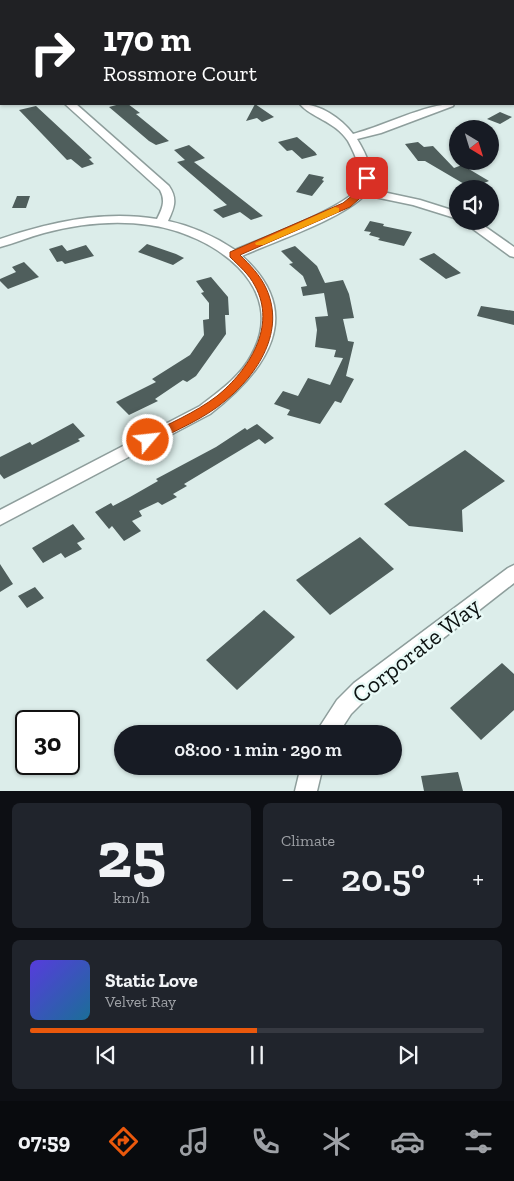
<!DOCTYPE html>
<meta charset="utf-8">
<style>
:root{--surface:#171b24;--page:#20242c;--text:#f1f3f6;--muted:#9ea1a6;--line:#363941;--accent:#ea580c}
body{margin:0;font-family:"Zilla Slab",serif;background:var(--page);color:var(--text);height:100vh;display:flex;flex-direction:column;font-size:19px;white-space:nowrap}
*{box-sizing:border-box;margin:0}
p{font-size:16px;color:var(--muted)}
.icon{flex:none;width:28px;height:28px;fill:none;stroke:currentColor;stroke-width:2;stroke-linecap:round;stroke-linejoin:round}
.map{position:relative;height:791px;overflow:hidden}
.drawer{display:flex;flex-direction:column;gap:12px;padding:12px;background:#0d0f14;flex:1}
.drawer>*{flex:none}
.hud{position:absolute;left:0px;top:0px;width:515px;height:105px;box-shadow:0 1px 4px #0004;background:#202124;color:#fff;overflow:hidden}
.needle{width:32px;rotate:142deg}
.buttons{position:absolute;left:449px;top:120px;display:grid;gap:10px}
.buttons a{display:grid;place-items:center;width:50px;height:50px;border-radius:50%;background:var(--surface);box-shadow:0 1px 4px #0004;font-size:25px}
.speed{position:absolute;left:15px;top:710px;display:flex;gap:10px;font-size:25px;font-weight:700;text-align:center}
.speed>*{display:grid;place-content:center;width:65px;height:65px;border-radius:50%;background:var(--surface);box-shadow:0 1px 4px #0004;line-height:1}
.speed .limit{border:2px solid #111;border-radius:8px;background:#fff;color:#111}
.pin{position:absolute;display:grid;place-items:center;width:42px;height:42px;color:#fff;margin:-21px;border-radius:10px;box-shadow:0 2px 8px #0006}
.me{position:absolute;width:55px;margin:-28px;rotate:62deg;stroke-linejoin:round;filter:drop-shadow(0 0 4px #0008)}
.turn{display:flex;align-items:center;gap:18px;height:105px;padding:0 20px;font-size:22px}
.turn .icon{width:65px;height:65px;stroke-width:2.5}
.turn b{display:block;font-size:35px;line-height:42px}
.big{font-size:38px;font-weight:600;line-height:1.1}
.drawer .widget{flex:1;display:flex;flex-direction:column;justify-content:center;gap:8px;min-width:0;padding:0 18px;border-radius:8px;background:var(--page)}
.drawer .dial{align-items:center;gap:0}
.dial b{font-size:65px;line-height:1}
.song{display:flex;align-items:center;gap:15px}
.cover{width:60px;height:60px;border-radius:8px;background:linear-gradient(135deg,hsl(250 70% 55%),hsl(200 70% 35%))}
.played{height:5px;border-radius:2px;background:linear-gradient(90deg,var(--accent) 50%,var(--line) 50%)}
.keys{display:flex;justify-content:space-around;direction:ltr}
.heat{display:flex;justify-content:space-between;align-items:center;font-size:28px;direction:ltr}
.drawer .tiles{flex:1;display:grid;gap:12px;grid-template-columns:1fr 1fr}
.widget:last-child{grid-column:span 2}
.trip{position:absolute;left:114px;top:725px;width:288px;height:50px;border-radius:25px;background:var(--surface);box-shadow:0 1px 4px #0004;font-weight:600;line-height:50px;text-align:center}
.menu{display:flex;height:80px;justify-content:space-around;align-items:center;background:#090b0e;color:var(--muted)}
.menu .icon{width:35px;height:35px}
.menu .current{color:var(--accent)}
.menu b{font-size:22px;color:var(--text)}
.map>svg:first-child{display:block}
.green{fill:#87c2bb}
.building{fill:#4f5e5c}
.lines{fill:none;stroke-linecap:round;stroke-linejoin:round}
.minor-casing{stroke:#8e9e9c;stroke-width:3}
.minor{fill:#fff;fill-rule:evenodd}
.route{fill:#ea580c;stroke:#983908}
.slow{fill:#f59e0b}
.labels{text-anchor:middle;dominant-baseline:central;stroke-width:5;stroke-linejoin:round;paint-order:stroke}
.near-street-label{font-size:24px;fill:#0d1312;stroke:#e9faf7}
</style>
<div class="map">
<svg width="514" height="791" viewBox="0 0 514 791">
<rect width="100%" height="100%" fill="#dcedea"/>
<!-- green -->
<path class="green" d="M 0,0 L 160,0 L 161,1 L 1,1 L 0,84 Z"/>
<!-- building -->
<path class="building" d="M 120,104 L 128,104 L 140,113 L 136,114 L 169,141 L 156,145 L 149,141 L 109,107 Z
M 255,104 L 274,117 L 262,122 L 257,118 L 246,121 Z
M 36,106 L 92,158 L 89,159 L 94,164 L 82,168 L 71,159 L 67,160 L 19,110 Z
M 500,112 L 512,117 L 500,124 L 487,119 Z
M 297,137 L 315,152 L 317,155 L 302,159 L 292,150 L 287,151 L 278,142 Z
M 418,142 L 424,147 L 433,146 L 454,168 L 462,165 L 489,181 L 471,188 L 425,161 L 418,161 L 405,144 Z
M 189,145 L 205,158 L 194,162 L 263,216 L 251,220 L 240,212 L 223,218 L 213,210 L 227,205 L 177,162 L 185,160 L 174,150 Z
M 309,174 L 324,177 L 322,180 L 324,181 L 312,196 L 296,192 Z
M 17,196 L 30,196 L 26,208 L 12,208 Z
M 370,221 L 384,224 L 383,226 L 412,232 L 404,246 L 378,240 L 380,238 L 369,235 L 371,232 L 364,231 Z
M 147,244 L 176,254 L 184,258 L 173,265 L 138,252 Z
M 62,245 L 67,251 L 86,245 L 94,256 L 65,264 L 62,261 L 57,262 L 49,249 Z
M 295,246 L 317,266 L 325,283 L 343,280 L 349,294 L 354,318 L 343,319 L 348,341 L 354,342 L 346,376 L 354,379 L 341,403 L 335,401 L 320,424 L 287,415 L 290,410 L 274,404 L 283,391 L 298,396 L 308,378 L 330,385 L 343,358 L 334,357 L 336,350 L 315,347 L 317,330 L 315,317 L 328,316 L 324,293 L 303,296 L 301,287 L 307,286 L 303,276 L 289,264 L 293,263 L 281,251 Z
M 434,253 L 461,273 L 446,279 L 419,259 Z
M 24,262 L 39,277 L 8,289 L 0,281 L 0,279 L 16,272 L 12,267 Z
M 211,277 L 228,297 L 229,315 L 225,315 L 226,334 L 196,376 L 187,382 L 183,380 L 155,399 L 158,401 L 129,415 L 116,402 L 156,382 L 152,379 L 190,355 L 204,335 L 203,320 L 209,319 L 209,303 L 201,293 L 204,292 L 196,281 Z
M 481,306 L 514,311 L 514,325 L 477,316 Z
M 73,423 L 85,436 L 78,439 L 80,441 L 4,479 L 0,474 L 0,457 L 30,442 L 32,445 Z
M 257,424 L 274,438 L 265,444 L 259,439 L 184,484 L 187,486 L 173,494 L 177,497 L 162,505 L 158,502 L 139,511 L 142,516 L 132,521 L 141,531 L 124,541 L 112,526 L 109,529 L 95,512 L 111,503 L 113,506 L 130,497 L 158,481 L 156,479 L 216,447 L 245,428 L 247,430 Z
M 465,450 L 505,481 L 462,510 L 463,532 L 409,526 L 384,504 Z
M 73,524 L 85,539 L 77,543 L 82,549 L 65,558 L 61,553 L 43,563 L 32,548 Z
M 360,537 L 394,569 L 330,615 L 296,580 Z
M 0,564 L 13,584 L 0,592 Z
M 35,587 L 44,598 L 27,608 L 18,596 Z
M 264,610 L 295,637 L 237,690 L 206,660 Z
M 502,663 L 514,674 L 514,710 L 481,740 L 450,708 Z
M 458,772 L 463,791 L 424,791 L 421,776 Z"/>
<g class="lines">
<defs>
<path id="minor" d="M 471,0 L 480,0 L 481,1 L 472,1 Z
M 65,104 L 76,104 L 169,186 C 178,199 174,208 168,221 C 192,226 214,236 235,250 C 260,239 345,208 358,188 C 366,177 354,152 348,141 C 335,121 310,117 300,104 C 320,104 341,118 353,134 C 384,126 425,104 454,104 L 453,106 L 381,133 L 357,139 C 365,152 376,173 369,189 L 420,200 L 458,212 L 458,219 L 413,205 L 365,195 C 340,220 275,241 242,256 C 307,314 266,371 210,414 L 0,525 L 0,510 L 200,406 C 218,392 240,377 251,356 C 291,286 211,233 149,225 C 114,220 78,224 44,233 C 29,237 15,243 0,247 L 0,239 C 50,222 104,210 157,219 C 162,209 166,201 160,190 Z
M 462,221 L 477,221 L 514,247 L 514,257 L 510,256 Z
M 514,565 L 514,583 L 368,697 L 351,714 L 338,734 L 315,734 L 337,700 L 354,683 L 508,568 Z
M 301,766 L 323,766 L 317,791 L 295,791 Z"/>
</defs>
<!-- minor casing -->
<use href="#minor" class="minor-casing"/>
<!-- minor -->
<use href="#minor" class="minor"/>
</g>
<!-- route -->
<path class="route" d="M 364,176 L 371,178 L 366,193 L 350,207 L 240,255 C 250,265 260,275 266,288 C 286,331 258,374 225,401 C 204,419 176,430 152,443 L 143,443 L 142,440 L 143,437 C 168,424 195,413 217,396 C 249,370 277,326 255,286 C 249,274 239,266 230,257 L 230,252 L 343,203 L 359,190 Z"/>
<!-- slow -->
<path class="slow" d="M 335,207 L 339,208 L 339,212 L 263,245 L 256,245 L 255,243 Z"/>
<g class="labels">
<!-- near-street labels -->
<g class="near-street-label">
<text transform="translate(416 650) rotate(-38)">Corporate Way</text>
</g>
</g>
</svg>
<div class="buttons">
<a><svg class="needle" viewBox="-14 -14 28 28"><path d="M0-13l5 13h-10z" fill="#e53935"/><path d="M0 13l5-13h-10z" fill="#9ea1a6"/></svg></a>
<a><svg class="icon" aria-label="sound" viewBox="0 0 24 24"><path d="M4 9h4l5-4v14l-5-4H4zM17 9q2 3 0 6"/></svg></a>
</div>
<div class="speed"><div class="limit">30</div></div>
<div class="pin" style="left:367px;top:178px;background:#d93025"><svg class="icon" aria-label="arrive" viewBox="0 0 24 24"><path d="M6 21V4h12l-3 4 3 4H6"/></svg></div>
<svg class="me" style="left:148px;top:440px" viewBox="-20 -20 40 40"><circle r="17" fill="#ea580c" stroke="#fff" stroke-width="3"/><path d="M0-11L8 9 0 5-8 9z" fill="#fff"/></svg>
<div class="trip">08:00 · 1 min · 290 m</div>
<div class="hud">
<div class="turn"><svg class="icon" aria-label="right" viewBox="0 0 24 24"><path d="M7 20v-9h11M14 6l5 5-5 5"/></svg><div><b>170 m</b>Rossmore Court</div></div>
</div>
</div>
<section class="drawer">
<div class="tiles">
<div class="widget dial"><b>25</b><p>km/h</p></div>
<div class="widget"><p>Climate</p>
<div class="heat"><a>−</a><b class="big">20.5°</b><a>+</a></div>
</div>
<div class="widget">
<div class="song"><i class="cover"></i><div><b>Static Love</b><p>Velvet Ray</p></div></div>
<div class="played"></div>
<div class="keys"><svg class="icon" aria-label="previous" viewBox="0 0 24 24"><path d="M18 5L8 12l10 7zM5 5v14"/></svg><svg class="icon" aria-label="pause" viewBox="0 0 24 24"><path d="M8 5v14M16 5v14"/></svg><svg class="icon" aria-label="next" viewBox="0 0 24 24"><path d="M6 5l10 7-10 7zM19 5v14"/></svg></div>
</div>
</div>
</section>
<nav class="menu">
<b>07:59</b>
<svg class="icon current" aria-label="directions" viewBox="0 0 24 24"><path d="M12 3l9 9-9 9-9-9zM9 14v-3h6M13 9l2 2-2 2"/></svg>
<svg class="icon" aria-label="music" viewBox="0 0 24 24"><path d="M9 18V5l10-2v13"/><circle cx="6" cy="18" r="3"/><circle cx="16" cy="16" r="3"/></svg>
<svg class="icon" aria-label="phone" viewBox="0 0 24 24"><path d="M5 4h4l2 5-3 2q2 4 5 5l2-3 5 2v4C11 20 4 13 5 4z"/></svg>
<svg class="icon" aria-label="climate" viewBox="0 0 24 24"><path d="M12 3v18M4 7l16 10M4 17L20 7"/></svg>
<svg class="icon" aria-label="car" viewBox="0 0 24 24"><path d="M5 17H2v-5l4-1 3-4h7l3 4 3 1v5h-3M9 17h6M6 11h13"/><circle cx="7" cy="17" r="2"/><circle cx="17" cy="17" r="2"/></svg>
<svg class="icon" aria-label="filters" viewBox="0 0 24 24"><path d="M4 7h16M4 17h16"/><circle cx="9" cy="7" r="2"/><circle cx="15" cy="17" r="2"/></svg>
</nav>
